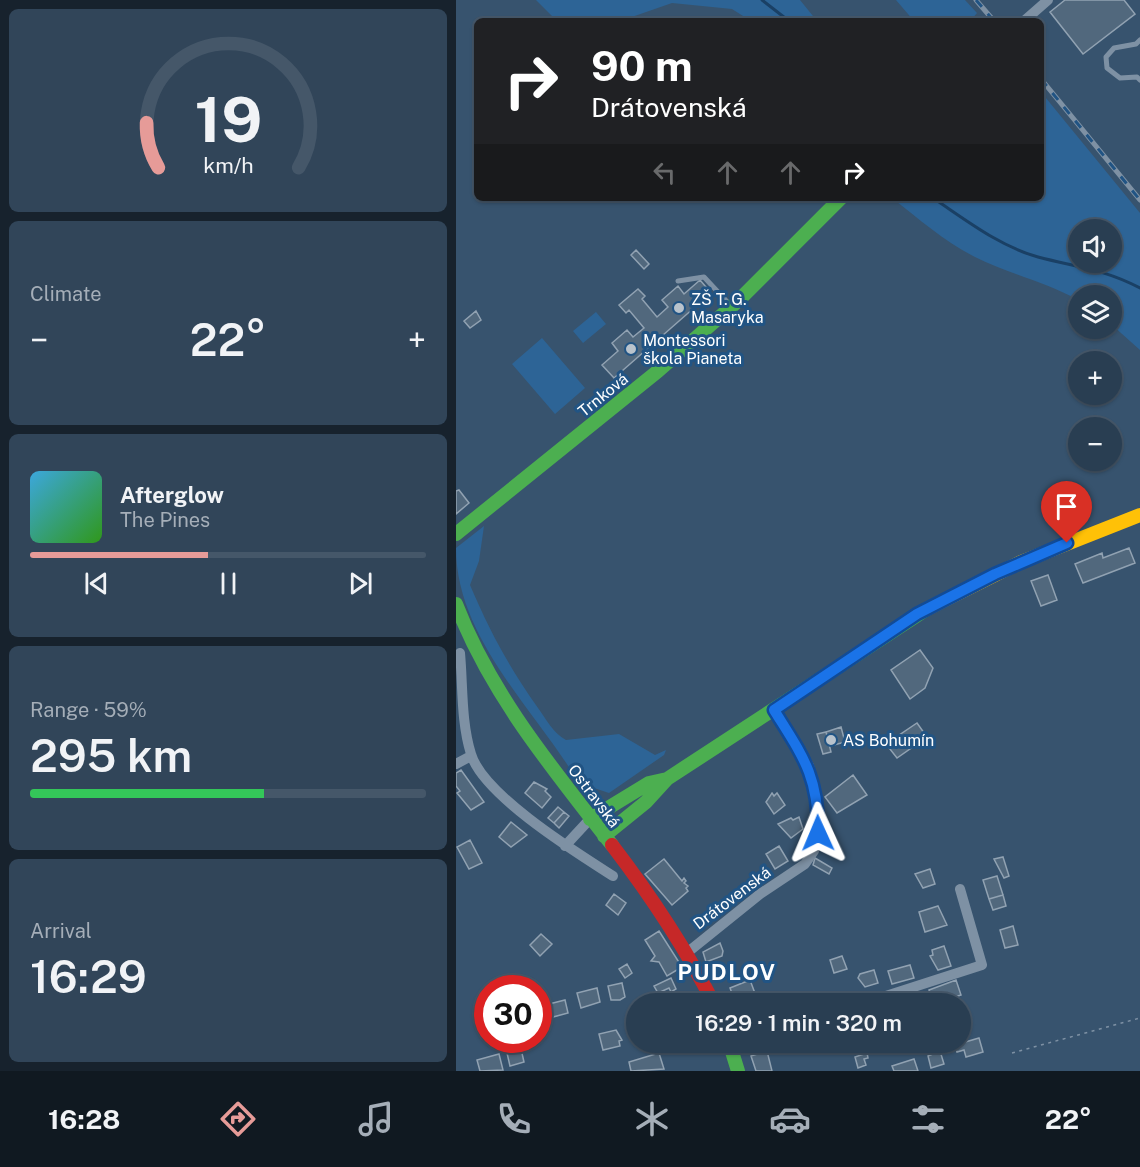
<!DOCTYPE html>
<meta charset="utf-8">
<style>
:root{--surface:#293e52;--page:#314559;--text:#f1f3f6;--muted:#a5aeb8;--line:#455769;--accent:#e69b98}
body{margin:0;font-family:"Public Sans",sans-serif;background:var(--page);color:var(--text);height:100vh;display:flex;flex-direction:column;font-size:22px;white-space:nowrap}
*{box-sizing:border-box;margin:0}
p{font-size:20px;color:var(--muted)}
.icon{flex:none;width:33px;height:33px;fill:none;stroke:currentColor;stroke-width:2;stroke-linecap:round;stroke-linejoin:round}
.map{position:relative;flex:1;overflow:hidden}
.details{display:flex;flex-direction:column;gap:9px;padding:9px;background:#17222d;width:456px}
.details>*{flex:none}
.guide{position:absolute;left:18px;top:18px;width:570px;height:183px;border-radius:9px;box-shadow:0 2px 4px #0004,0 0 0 2px var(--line);background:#202124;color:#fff;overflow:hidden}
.controls{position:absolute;left:612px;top:219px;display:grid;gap:12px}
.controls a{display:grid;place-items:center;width:54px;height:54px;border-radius:50%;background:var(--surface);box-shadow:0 2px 4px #0004,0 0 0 2px var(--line);font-size:30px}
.speed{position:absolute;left:18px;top:975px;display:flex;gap:12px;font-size:30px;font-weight:700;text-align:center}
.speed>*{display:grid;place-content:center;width:78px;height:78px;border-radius:50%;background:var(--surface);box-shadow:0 2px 4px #0004,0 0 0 2px var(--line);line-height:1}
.speed .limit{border:9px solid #d22;background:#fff;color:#111}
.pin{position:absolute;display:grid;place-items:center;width:51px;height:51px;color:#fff;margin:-62px -26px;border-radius:50% 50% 50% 0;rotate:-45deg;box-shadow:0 0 6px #0007}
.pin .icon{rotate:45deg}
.me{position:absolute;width:66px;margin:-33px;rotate:359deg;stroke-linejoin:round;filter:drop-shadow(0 0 4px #0008)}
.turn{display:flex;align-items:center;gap:21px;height:126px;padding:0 18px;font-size:27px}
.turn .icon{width:78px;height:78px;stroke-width:2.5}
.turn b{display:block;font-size:42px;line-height:51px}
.lanes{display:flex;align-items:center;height:57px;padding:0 18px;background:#0003;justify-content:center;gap:30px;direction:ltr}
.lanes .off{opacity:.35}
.big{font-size:45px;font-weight:600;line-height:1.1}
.details .widget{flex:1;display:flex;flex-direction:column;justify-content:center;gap:9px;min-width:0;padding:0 21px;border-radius:9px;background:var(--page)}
.details .dial{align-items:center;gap:0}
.dial svg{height:156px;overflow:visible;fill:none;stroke:var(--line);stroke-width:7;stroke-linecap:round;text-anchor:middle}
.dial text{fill:var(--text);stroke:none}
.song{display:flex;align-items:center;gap:18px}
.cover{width:72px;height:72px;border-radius:9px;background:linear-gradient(135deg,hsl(200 70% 55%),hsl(110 70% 35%))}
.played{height:6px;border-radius:3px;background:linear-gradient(90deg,var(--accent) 45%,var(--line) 45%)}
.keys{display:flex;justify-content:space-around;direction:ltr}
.heat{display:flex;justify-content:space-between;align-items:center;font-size:33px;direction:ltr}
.charge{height:9px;border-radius:4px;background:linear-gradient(90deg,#34c759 59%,var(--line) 0)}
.trip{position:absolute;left:170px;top:993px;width:345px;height:60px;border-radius:30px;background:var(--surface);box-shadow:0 2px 4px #0004,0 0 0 2px var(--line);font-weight:600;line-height:60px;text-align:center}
.menu{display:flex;height:96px;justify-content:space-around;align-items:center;background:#101921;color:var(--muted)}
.menu .icon{width:42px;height:42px}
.menu .selected{color:var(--accent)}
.menu b{font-size:27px;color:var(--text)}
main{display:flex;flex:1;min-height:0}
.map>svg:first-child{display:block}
.green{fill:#2d6496;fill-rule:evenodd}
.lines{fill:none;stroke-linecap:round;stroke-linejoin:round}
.stream{stroke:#1a4065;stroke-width:3}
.building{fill:#51687d;stroke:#91a2b2;stroke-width:1.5}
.path{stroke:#7e91a4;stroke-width:1.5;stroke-dasharray:3 4.5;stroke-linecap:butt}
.lane{stroke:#7e91a4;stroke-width:5}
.street{stroke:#7e91a4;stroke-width:10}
.fast{stroke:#4caf50;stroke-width:14}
.slow{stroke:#ffc107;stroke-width:14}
.jam{stroke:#c62828;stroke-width:14}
.rail-casing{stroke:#7e91a4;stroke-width:5}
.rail{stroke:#215484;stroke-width:3;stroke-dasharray:9;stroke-linecap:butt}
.route-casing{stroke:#114b97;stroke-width:15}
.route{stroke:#1a73e8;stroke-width:10}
.poi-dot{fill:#b9c3cc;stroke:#215484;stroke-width:2}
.labels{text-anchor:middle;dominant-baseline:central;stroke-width:6;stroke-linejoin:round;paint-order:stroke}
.poi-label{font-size:16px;fill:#fff;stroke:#215484;text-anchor:start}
.street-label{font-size:16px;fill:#fff;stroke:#215484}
.district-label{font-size:22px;font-weight:bold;letter-spacing:1.5px;fill:#fff;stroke:#215484}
</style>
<main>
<section class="details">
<div class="widget dial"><svg viewBox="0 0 100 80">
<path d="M14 69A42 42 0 1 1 86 69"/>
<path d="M14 69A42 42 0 0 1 8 46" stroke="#e69b98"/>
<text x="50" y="56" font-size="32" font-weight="700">19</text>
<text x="50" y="72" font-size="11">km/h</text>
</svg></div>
<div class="widget"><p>Climate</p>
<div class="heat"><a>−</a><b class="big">22°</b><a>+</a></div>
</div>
<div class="widget">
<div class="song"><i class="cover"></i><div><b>Afterglow</b><p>The Pines</p></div></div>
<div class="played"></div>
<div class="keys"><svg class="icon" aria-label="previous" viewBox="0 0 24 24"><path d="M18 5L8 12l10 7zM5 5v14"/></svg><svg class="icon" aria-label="pause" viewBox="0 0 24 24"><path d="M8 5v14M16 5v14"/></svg><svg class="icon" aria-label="next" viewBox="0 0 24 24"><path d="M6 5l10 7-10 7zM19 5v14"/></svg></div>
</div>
<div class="widget"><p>Range · 59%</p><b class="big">295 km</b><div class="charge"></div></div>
<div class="widget"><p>Arrival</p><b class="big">16:29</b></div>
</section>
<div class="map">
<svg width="684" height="1071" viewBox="0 0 684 1071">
<rect width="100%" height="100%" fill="#37536e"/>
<!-- green -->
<path class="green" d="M 80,0 L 344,0 L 361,21 L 295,21 L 276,9 L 216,3 L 170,19 L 101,21 Z
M 440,0 L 509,0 L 521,13 L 514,21 L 458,21 Z
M 585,92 L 684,213 L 684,350 L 656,325 L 656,296 L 622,296 L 622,300 C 590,282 553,274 519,257 C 489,242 463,219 436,198 L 585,198 ZM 622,230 L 656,230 L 656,262 L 622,262 Z
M 140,312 L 150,324 L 127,343 L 117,331 Z
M 86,338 L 129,388 L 99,414 L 56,364 Z
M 28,526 L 23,561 L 14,585 C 35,634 52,665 82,708 C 90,719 98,734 110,740 L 163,734 L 199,755 L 210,750 L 208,755 L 153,793 L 123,783 C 80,711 0,638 0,548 Z"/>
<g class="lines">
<!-- stream -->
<path class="stream" d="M 306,0 L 333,21
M 477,198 C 510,220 543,246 582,257 C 620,267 648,269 684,288"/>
</g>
<!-- building -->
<path class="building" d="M 609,0 L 668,0 L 679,14 L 627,54 L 594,12 Z
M 180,250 L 193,264 L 188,269 L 175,255 Z
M 244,280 L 255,293 L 158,378 L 146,365 L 162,351 L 156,343 L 171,330 L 177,337 L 188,328 L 173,310 L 170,313 L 163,305 L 182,289 L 189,296 L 186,299 L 201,317 L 212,307 L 206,300 L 222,286 L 228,294 Z
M 20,311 L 25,320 L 14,328 L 8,321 Z
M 3,490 L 13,503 L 0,514 L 0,491 Z
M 673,548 L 679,563 L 627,583 L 619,564 L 646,553 L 647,558 Z
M 592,575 L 601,600 L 585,606 L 575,581 Z
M 464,650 L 477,668 L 469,688 L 454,699 L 435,670 Z
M 461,723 L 471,737 L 441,758 L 430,744 Z
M 385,727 L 389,742 L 374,746 L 370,732 Z
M 370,732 L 375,752 L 367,754 L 361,734 Z
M 5,770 L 28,802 L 15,810 L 1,793 L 4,791 L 0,786 L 0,773 Z
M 397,775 L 411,795 L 381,813 L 369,797 Z
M 78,782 L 91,789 L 89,791 L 95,797 L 86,808 L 69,793 Z
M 316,793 L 318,796 L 321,793 L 329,805 L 318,814 L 310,802 Z
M 102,807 L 108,812 L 98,823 L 92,818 Z
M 108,812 L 113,816 L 103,828 L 98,823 Z
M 343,817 L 347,829 L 335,838 L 322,824 L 335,818 L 337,820 Z
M 55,822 L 71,835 L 55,847 L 43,837 Z
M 14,840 L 26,863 L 13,869 L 1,847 Z
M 323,846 L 332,861 L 319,869 L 310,854 Z
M 547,857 L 553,876 L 548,878 L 538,859 Z
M 359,858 L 376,868 L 373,874 L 357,865 Z
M 208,859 L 226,881 L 228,878 L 230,881 L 228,883 L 232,886 L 230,888 L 232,891 L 216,905 L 189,874 Z
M 474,869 L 479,884 L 467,888 L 459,874 Z
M 541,876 L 547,895 L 533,899 L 527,880 Z
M 158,894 L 170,903 L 162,915 L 150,905 Z
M 547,895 L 550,906 L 537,910 L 533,899 Z
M 482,906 L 491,925 L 469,932 L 463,912 Z
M 557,926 L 562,945 L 549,948 L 544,930 Z
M 203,931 L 226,967 L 211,976 L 203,962 L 195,961 L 199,956 L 189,940 Z
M 85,934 L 96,944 L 84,956 L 74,945 Z
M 264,943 L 267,951 L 266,956 L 250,962 L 247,952 Z
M 488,946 L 495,966 L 482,970 L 474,956 L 477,955 L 476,950 Z
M 386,956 L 391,969 L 378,973 L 374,960 Z
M 171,964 L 176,973 L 169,978 L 163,969 Z
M 454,965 L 458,978 L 436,984 L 432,971 Z
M 418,970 L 422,983 L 409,987 L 402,978 L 404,974 Z
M 215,978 L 220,989 L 215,992 L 213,988 L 202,993 L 198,986 Z
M 294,980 L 303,1004 L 280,1004 L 274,988 Z
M 500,980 L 505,995 L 477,1004 L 473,990 Z
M 166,983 L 169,997 L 164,1000 L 155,1000 L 152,986 Z
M 141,988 L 144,1002 L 125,1008 L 121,993 Z
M 367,993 L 371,1004 L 344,1004 L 353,997 Z
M 109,1000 L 112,1013 L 97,1017 L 93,1004 Z
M 32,1014 L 32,1034 L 26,1036 L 21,1017 Z
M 160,1030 L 166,1040 L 163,1041 L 164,1046 L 147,1050 L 143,1034 Z
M 523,1038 L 527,1052 L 510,1057 L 508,1050 L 501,1052 L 499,1045 Z
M 65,1049 L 68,1062 L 54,1066 L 51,1053 Z
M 311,1051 L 316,1071 L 300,1071 L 295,1056 Z
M 484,1051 L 488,1064 L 475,1068 L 472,1056 Z
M 203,1053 L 208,1069 L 175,1071 L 173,1062 Z
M 411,1053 L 412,1058 L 408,1059 L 410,1065 L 402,1068 L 399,1057 Z
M 43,1054 L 47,1070 L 24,1071 L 21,1060 Z
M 458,1059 L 462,1071 L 438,1071 L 436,1066 Z"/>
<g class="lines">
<!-- path -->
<path class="path" d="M 556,1053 L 684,1018"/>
<!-- lane -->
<path class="lane" d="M 684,40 L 680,44 L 658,48 L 650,57 L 651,68 L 664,78 L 681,77 L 684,80
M 222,281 L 248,277 L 275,306"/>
<!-- street -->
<path class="street" d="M 568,21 L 592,0
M 4,653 C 7,686 5,722 15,754 C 27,795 121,853 157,876
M 0,764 L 15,756
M 109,846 L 134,819
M 232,952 L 304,894 L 349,864 L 358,851 L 362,815 L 357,782 L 353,766 L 318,710
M 405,1004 L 526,965 L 504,889
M 276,1051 L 299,1042"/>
<!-- fast -->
<path class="fast" d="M 0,534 L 202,371 L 283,300 L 385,198
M 0,604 C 35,695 97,769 156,845
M 134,819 L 193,783 L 211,779 L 471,609
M 148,836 L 190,802 L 211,779
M 273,1042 L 282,1071"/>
<!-- slow -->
<path class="slow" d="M 471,609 L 565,562 L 684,515"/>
<!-- jam -->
<path class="jam" d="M 156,845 C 195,896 229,947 258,1004"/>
<defs>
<path id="rail" d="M 520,0 L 538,21
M 585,79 L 684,200"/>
</defs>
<!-- rail casing -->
<use href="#rail" class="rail-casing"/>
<!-- rail -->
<use href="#rail" class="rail"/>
</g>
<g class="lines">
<defs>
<path id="route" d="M 362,833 C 363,776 346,755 318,710 L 461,614 L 539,574 L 611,543"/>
</defs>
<!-- route casing -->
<use href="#route" class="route-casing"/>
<!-- route -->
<use href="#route" class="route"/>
</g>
<!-- markers -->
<g class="poi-dot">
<circle cx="223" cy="308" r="6"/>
<circle cx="175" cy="349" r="6"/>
<circle cx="375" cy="740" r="6"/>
</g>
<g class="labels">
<!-- poi labels -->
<g class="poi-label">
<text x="235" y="299">ZŠ T. G.<tspan x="235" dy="18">Masaryka</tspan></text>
<text x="187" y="340">Montessori<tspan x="187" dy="18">škola Pianeta</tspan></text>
<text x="387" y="740">AS Bohumín</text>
</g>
<!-- street labels -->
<g class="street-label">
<text transform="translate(147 395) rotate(-39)">Trnková</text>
<text transform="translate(138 796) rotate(53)">Ostravská</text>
<text transform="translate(276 898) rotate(-37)">Drátovenská</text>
</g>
<!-- district labels -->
<g class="district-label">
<text x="271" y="972">PUDLOV</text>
</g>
</g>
</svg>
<div class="controls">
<a><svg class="icon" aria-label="sound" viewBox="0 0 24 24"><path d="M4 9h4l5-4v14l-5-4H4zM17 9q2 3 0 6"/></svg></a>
<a><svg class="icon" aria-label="layers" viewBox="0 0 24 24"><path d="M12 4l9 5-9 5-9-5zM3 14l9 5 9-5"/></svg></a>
<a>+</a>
<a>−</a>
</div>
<div class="speed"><div class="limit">30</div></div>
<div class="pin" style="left:611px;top:543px;background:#d93025"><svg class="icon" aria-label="arrive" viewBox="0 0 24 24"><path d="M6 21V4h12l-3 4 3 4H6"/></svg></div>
<svg class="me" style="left:362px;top:833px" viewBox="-20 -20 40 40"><path d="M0-17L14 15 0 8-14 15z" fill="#1a73e8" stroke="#fff" stroke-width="4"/></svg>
<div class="trip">16:29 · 1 min · 320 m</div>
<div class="guide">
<div class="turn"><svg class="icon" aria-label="right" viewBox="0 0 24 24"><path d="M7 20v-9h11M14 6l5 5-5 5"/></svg><div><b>90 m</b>Drátovenská</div></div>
<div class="lanes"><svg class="icon off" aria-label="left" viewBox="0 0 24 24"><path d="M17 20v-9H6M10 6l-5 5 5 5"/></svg><svg class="icon off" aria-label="ahead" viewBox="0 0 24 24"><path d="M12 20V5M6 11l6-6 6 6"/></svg><svg class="icon off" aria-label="ahead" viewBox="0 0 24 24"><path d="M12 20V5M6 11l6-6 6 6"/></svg><svg class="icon" aria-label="right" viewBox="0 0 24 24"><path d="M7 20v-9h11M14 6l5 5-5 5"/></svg></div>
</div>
</div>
</main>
<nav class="menu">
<b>16:28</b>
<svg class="icon selected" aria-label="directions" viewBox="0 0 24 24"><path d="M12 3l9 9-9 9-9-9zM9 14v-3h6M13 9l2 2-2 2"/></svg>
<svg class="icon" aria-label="music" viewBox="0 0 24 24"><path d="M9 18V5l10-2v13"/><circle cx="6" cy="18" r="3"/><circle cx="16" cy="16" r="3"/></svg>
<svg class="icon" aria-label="phone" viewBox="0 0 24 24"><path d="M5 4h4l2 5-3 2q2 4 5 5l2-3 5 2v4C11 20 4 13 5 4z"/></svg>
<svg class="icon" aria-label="climate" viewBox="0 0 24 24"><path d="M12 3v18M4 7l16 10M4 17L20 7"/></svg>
<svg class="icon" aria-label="car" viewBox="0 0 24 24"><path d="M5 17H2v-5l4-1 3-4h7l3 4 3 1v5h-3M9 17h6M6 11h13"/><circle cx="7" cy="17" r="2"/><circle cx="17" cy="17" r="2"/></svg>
<svg class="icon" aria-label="filters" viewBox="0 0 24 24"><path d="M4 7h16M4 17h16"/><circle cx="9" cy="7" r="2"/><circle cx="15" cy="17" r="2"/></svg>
<b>22°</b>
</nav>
